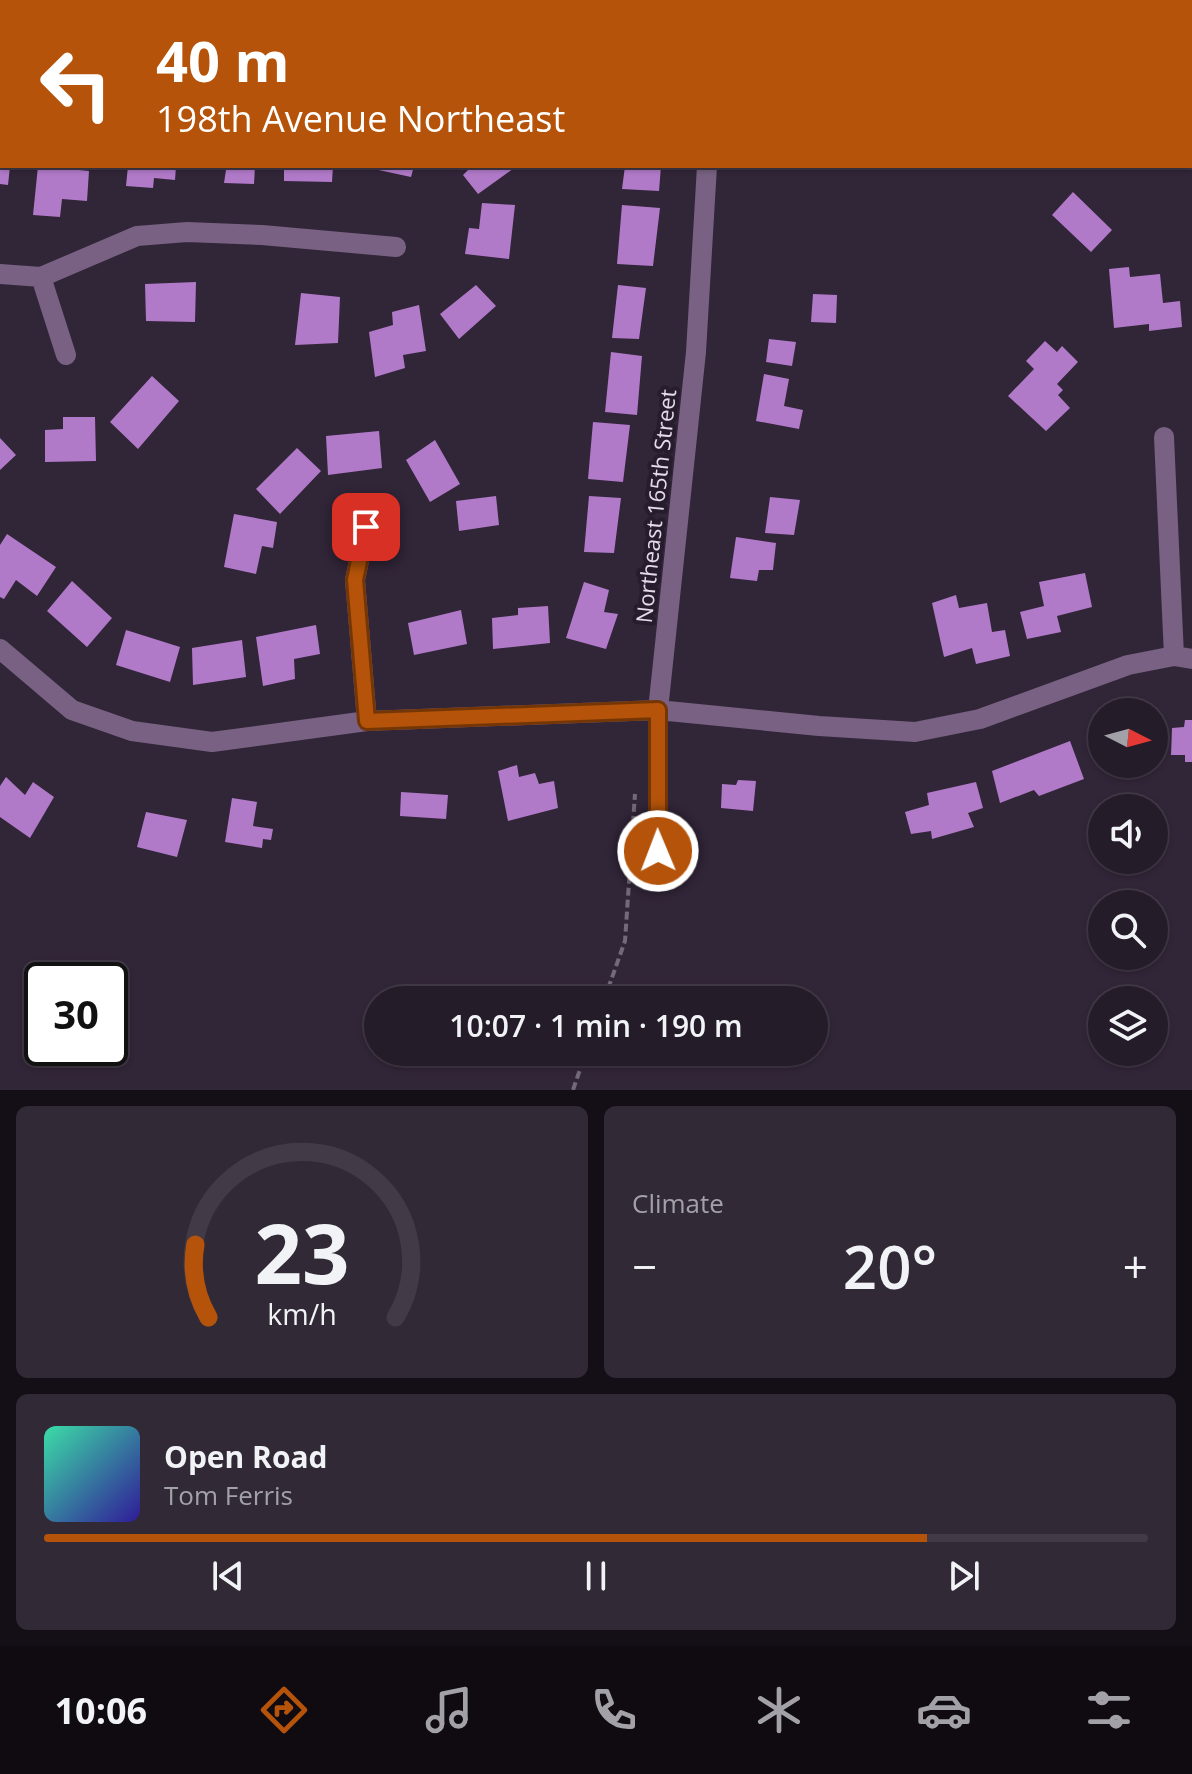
<!DOCTYPE html>
<meta charset="utf-8">
<style>
:root{--surface:#251c2a;--page:#312936;--text:#f1f3f6;--muted:#a3a1a8;--line:#423a47;--accent:#b45309}
body{margin:0;font-family:"Open Sans",sans-serif;background:var(--page);color:var(--text);height:100vh;display:flex;flex-direction:column;font-size:30px;white-space:nowrap}
*{box-sizing:border-box;margin:0}
p{font-size:26px;color:var(--muted)}
.icon{flex:none;width:44px;height:44px;fill:none;stroke:currentColor;stroke-width:2;stroke-linecap:round;stroke-linejoin:round}
.map{position:relative;height:1090px;overflow:hidden}
.sheet{display:flex;flex-direction:column;gap:16px;padding:16px;background:#140f17;flex:1}
.sheet>*{flex:none}
.hud{position:absolute;left:0px;top:0px;width:1192px;height:168px;box-shadow:0 2px 6px #0004,0 0 0 2px var(--line);background:#b45309;color:#fff;overflow:hidden}
.needle{width:52px;rotate:96deg}
.controls{position:absolute;left:1088px;top:698px;display:grid;gap:16px}
.controls a{display:grid;place-items:center;width:80px;height:80px;border-radius:50%;background:var(--surface);box-shadow:0 2px 6px #0004,0 0 0 2px var(--line);font-size:40px}
.speed{position:absolute;left:24px;top:962px;display:flex;gap:16px;font-size:40px;font-weight:700;text-align:center}
.speed>*{display:grid;place-content:center;width:104px;height:104px;border-radius:50%;background:var(--surface);box-shadow:0 2px 6px #0004,0 0 0 2px var(--line);line-height:1}
.speed .limit{border:4px solid #111;border-radius:12px;background:#fff;color:#111}
.pin{position:absolute;display:grid;place-items:center;width:68px;height:68px;color:#fff;margin:-34px;border-radius:16px;box-shadow:0 4px 12px #0006}
.me{position:absolute;width:88px;margin:-44px;rotate:359deg;stroke-linejoin:round;filter:drop-shadow(0 0 6px #0008)}
.turn{display:flex;align-items:center;gap:28px;height:168px;padding:0 24px;font-size:36px}
.turn .icon{width:104px;height:104px;stroke-width:2.5}
.turn b{display:block;font-size:56px;line-height:68px}
.big{font-size:60px;font-weight:600;line-height:1.1}
.sheet .card{flex:1;display:flex;flex-direction:column;justify-content:center;gap:12px;min-width:0;padding:0 28px;border-radius:12px;background:var(--page)}
.sheet .dial{align-items:center;gap:0}
.dial svg{height:208px;overflow:visible;fill:none;stroke:var(--line);stroke-width:7;stroke-linecap:round;text-anchor:middle}
.dial text{fill:var(--text);stroke:none}
.song{display:flex;align-items:center;gap:24px}
.cover{width:96px;height:96px;border-radius:12px;background:linear-gradient(135deg,hsl(160 70% 55%),hsl(250 70% 35%))}
.played{height:8px;border-radius:4px;background:linear-gradient(90deg,var(--accent) 80%,var(--line) 80%)}
.keys{display:flex;justify-content:space-around;direction:ltr}
.heat{display:flex;justify-content:space-between;align-items:center;font-size:44px;direction:ltr}
.sheet .tiles{flex:1;display:grid;gap:16px;grid-template-columns:1fr 1fr}
.card:last-child{grid-column:span 2}
.trip{position:absolute;left:364px;top:986px;width:464px;height:80px;border-radius:40px;background:var(--surface);box-shadow:0 2px 6px #0004,0 0 0 2px var(--line);font-weight:600;line-height:80px;text-align:center}
.dock{display:flex;height:128px;justify-content:space-around;align-items:center;background:#0f0b11;color:var(--muted)}
.dock .icon{width:56px;height:56px}
.dock .on{color:var(--accent)}
.dock b{font-size:36px;color:var(--text)}
.map>svg:first-child{display:block}
.building{fill:#b17ac9}
.lines{fill:none;stroke-linecap:round;stroke-linejoin:round}
.path{stroke:#736979;stroke-width:4;stroke-dasharray:8 4;stroke-linecap:butt}
.minor{stroke:#786182;stroke-width:20}
.route-casing{stroke:#753606;stroke-width:20}
.route{stroke:#b45309;stroke-width:14}
.labels{text-anchor:middle;dominant-baseline:central;stroke-width:8;stroke-linejoin:round;paint-order:stroke}
.street-label{font-size:22px;fill:#e3dbe8;stroke:#271b2e}
</style>
<div class="map">
<svg width="1192" height="1090" viewBox="0 0 1192 1090">
<rect width="100%" height="100%" fill="#312538"/>
<!-- building -->
<path class="building" d="M 0,166 L 10,166 L 8,185 L 0,184 Z
M 38,166 L 89,171 L 87,201 L 62,199 L 60,217 L 33,215 Z
M 128,166 L 176,166 L 175,180 L 154,178 L 153,188 L 126,186 Z
M 201,166 L 255,166 L 254,184 L 224,183 L 226,170 L 201,169 Z
M 284,166 L 333,166 L 332,182 L 284,181 Z
M 360,166 L 414,166 L 411,177 Z
M 472,166 L 517,166 L 478,194 L 463,175 Z
M 625,166 L 661,166 L 659,191 L 622,189 Z
M 1073,192 L 1112,230 L 1091,252 L 1052,215 Z
M 482,203 L 515,205 L 509,259 L 465,254 L 469,228 L 479,229 Z
M 622,205 L 660,208 L 653,266 L 617,264 Z
M 1129,267 L 1130,277 L 1160,274 L 1163,303 L 1180,301 L 1182,327 L 1149,331 L 1149,324 L 1114,328 L 1109,269 Z
M 196,282 L 195,322 L 146,321 L 145,284 Z
M 476,285 L 496,306 L 459,339 L 440,314 Z
M 618,285 L 646,288 L 639,339 L 612,338 Z
M 301,293 L 340,297 L 338,343 L 295,345 Z
M 813,294 L 837,295 L 836,323 L 811,322 Z
M 419,305 L 426,351 L 403,355 L 405,368 L 375,377 L 369,332 L 393,325 L 392,312 Z
M 769,339 L 796,342 L 792,366 L 766,362 Z
M 1045,341 L 1057,352 L 1062,346 L 1078,362 L 1057,384 L 1063,390 L 1058,395 L 1070,408 L 1046,431 L 1008,396 L 1034,369 L 1026,361 Z
M 611,352 L 642,356 L 637,415 L 605,412 Z
M 764,374 L 789,379 L 784,406 L 803,410 L 799,429 L 756,421 Z
M 152,376 L 179,401 L 138,449 L 110,422 Z
M 63,417 L 95,417 L 96,461 L 45,462 L 45,430 L 63,429 Z
M 593,422 L 630,425 L 623,482 L 588,479 Z
M 379,431 L 382,468 L 328,475 L 326,436 Z
M 0,438 L 16,455 L 0,470 Z
M 435,440 L 460,484 L 430,502 L 406,460 Z
M 297,448 L 321,471 L 280,514 L 256,489 Z
M 496,496 L 499,525 L 459,531 L 456,501 Z
M 589,496 L 621,498 L 614,553 L 584,552 Z
M 770,497 L 800,500 L 794,535 L 765,533 Z
M 234,514 L 277,522 L 273,548 L 262,546 L 256,574 L 224,567 Z
M 7,534 L 56,567 L 37,596 L 16,580 L 4,599 L 0,597 L 0,545 Z
M 736,537 L 776,543 L 773,570 L 759,570 L 757,581 L 730,578 Z
M 1085,573 L 1092,607 L 1057,616 L 1061,632 L 1027,639 L 1020,612 L 1044,606 L 1039,582 Z
M 72,581 L 112,618 L 87,647 L 47,611 Z
M 584,582 L 609,590 L 604,612 L 618,614 L 606,649 L 566,638 Z
M 956,595 L 959,608 L 987,603 L 992,632 L 1005,630 L 1010,656 L 976,664 L 972,648 L 944,657 L 932,603 Z
M 548,606 L 550,643 L 493,649 L 492,618 L 518,615 L 518,608 Z
M 461,610 L 467,644 L 414,655 L 408,623 Z
M 316,625 L 320,654 L 294,659 L 295,679 L 263,686 L 256,637 Z
M 126,630 L 180,647 L 170,682 L 116,665 Z
M 242,640 L 246,677 L 193,685 L 192,648 Z
M 1185,720 L 1192,720 L 1192,762 L 1185,762 L 1185,755 L 1171,755 L 1172,728 L 1184,727 Z
M 1070,741 L 1084,779 L 1039,796 L 1034,790 L 1000,803 L 992,771 Z
M 517,765 L 519,777 L 535,773 L 539,784 L 554,781 L 558,808 L 508,821 L 498,771 Z
M 6,777 L 25,795 L 33,782 L 54,797 L 30,838 L 0,817 L 0,786 Z
M 738,780 L 756,781 L 753,811 L 721,808 L 722,784 L 736,785 Z
M 976,782 L 983,808 L 968,813 L 974,827 L 932,839 L 931,831 L 911,834 L 905,812 L 929,805 L 927,793 Z
M 401,792 L 448,795 L 446,819 L 400,816 Z
M 232,798 L 257,802 L 253,826 L 273,829 L 271,840 L 263,839 L 262,848 L 225,842 Z
M 146,812 L 187,820 L 177,857 L 137,847 Z"/>
<g class="lines">
<!-- path -->
<path class="path" d="M 604,1000 L 625,941 L 635,794
M 573,1090 L 586,1052"/>
<!-- minor -->
<path class="minor" d="M 717,2 L 717,0
M 0,274 L 41,277 L 137,236 L 187,232 L 262,235 L 396,247
M 41,277 L 66,355
M 1164,437 L 1174,656
M 366,527 L 355,580 L 367,721
M 0,649 L 72,710 L 132,731 L 212,742 L 367,721 L 658,710 L 819,726 L 915,732 L 980,719 L 1128,665 L 1174,656 L 1192,659
M 658,851 L 658,710 L 696,352 L 707,166"/>
</g>
<g class="lines">
<defs>
<path id="route" d="M 366,527 L 355,580 L 367,721 L 658,710 L 658,851"/>
</defs>
<!-- route casing -->
<use href="#route" class="route-casing"/>
<!-- route -->
<use href="#route" class="route"/>
</g>
<g class="labels">
<!-- street labels -->
<g class="street-label">
<text transform="translate(655 506) rotate(-84)">Northeast 165th Street</text>
</g>
</g>
</svg>
<div class="controls">
<a><svg class="needle" viewBox="-14 -14 28 28"><path d="M0-13l5 13h-10z" fill="#e53935"/><path d="M0 13l5-13h-10z" fill="#a3a1a8"/></svg></a>
<a><svg class="icon" aria-label="sound" viewBox="0 0 24 24"><path d="M4 9h4l5-4v14l-5-4H4zM17 9q2 3 0 6"/></svg></a>
<a><svg class="icon" aria-label="search" viewBox="0 0 24 24"><circle cx="10" cy="10" r="6"/><path d="M15 15l6 6"/></svg></a>
<a><svg class="icon" aria-label="layers" viewBox="0 0 24 24"><path d="M12 4l9 5-9 5-9-5zM3 14l9 5 9-5"/></svg></a>
</div>
<div class="speed"><div class="limit">30</div></div>
<div class="pin" style="left:366px;top:527px;background:#d93025"><svg class="icon" aria-label="arrive" viewBox="0 0 24 24"><path d="M6 21V4h12l-3 4 3 4H6"/></svg></div>
<svg class="me" style="left:658px;top:851px" viewBox="-20 -20 40 40"><circle r="17" fill="#b45309" stroke="#fff" stroke-width="3"/><path d="M0-11L8 9 0 5-8 9z" fill="#fff"/></svg>
<div class="trip">10:07 · 1 min · 190 m</div>
<div class="hud">
<div class="turn"><svg class="icon" aria-label="left" viewBox="0 0 24 24"><path d="M17 20v-9H6M10 6l-5 5 5 5"/></svg><div><b>40 m</b>198th Avenue Northeast</div></div>
</div>
</div>
<section class="sheet">
<div class="tiles">
<div class="card dial"><svg viewBox="0 0 100 80">
<path d="M14 69A42 42 0 1 1 86 69"/>
<path d="M14 69A42 42 0 0 1 9 41" stroke="#b45309"/>
<text x="50" y="56" font-size="32" font-weight="700">23</text>
<text x="50" y="72" font-size="11">km/h</text>
</svg></div>
<div class="card"><p>Climate</p>
<div class="heat"><a>−</a><b class="big">20°</b><a>+</a></div>
</div>
<div class="card">
<div class="song"><i class="cover"></i><div><b>Open Road</b><p>Tom Ferris</p></div></div>
<div class="played"></div>
<div class="keys"><svg class="icon" aria-label="previous" viewBox="0 0 24 24"><path d="M18 5L8 12l10 7zM5 5v14"/></svg><svg class="icon" aria-label="pause" viewBox="0 0 24 24"><path d="M8 5v14M16 5v14"/></svg><svg class="icon" aria-label="next" viewBox="0 0 24 24"><path d="M6 5l10 7-10 7zM19 5v14"/></svg></div>
</div>
</div>
</section>
<nav class="dock">
<b>10:06</b>
<svg class="icon on" aria-label="directions" viewBox="0 0 24 24"><path d="M12 3l9 9-9 9-9-9zM9 14v-3h6M13 9l2 2-2 2"/></svg>
<svg class="icon" aria-label="music" viewBox="0 0 24 24"><path d="M9 18V5l10-2v13"/><circle cx="6" cy="18" r="3"/><circle cx="16" cy="16" r="3"/></svg>
<svg class="icon" aria-label="phone" viewBox="0 0 24 24"><path d="M5 4h4l2 5-3 2q2 4 5 5l2-3 5 2v4C11 20 4 13 5 4z"/></svg>
<svg class="icon" aria-label="climate" viewBox="0 0 24 24"><path d="M12 3v18M4 7l16 10M4 17L20 7"/></svg>
<svg class="icon" aria-label="car" viewBox="0 0 24 24"><path d="M5 17H2v-5l4-1 3-4h7l3 4 3 1v5h-3M9 17h6M6 11h13"/><circle cx="7" cy="17" r="2"/><circle cx="17" cy="17" r="2"/></svg>
<svg class="icon" aria-label="filters" viewBox="0 0 24 24"><path d="M4 7h16M4 17h16"/><circle cx="9" cy="7" r="2"/><circle cx="15" cy="17" r="2"/></svg>
</nav>
